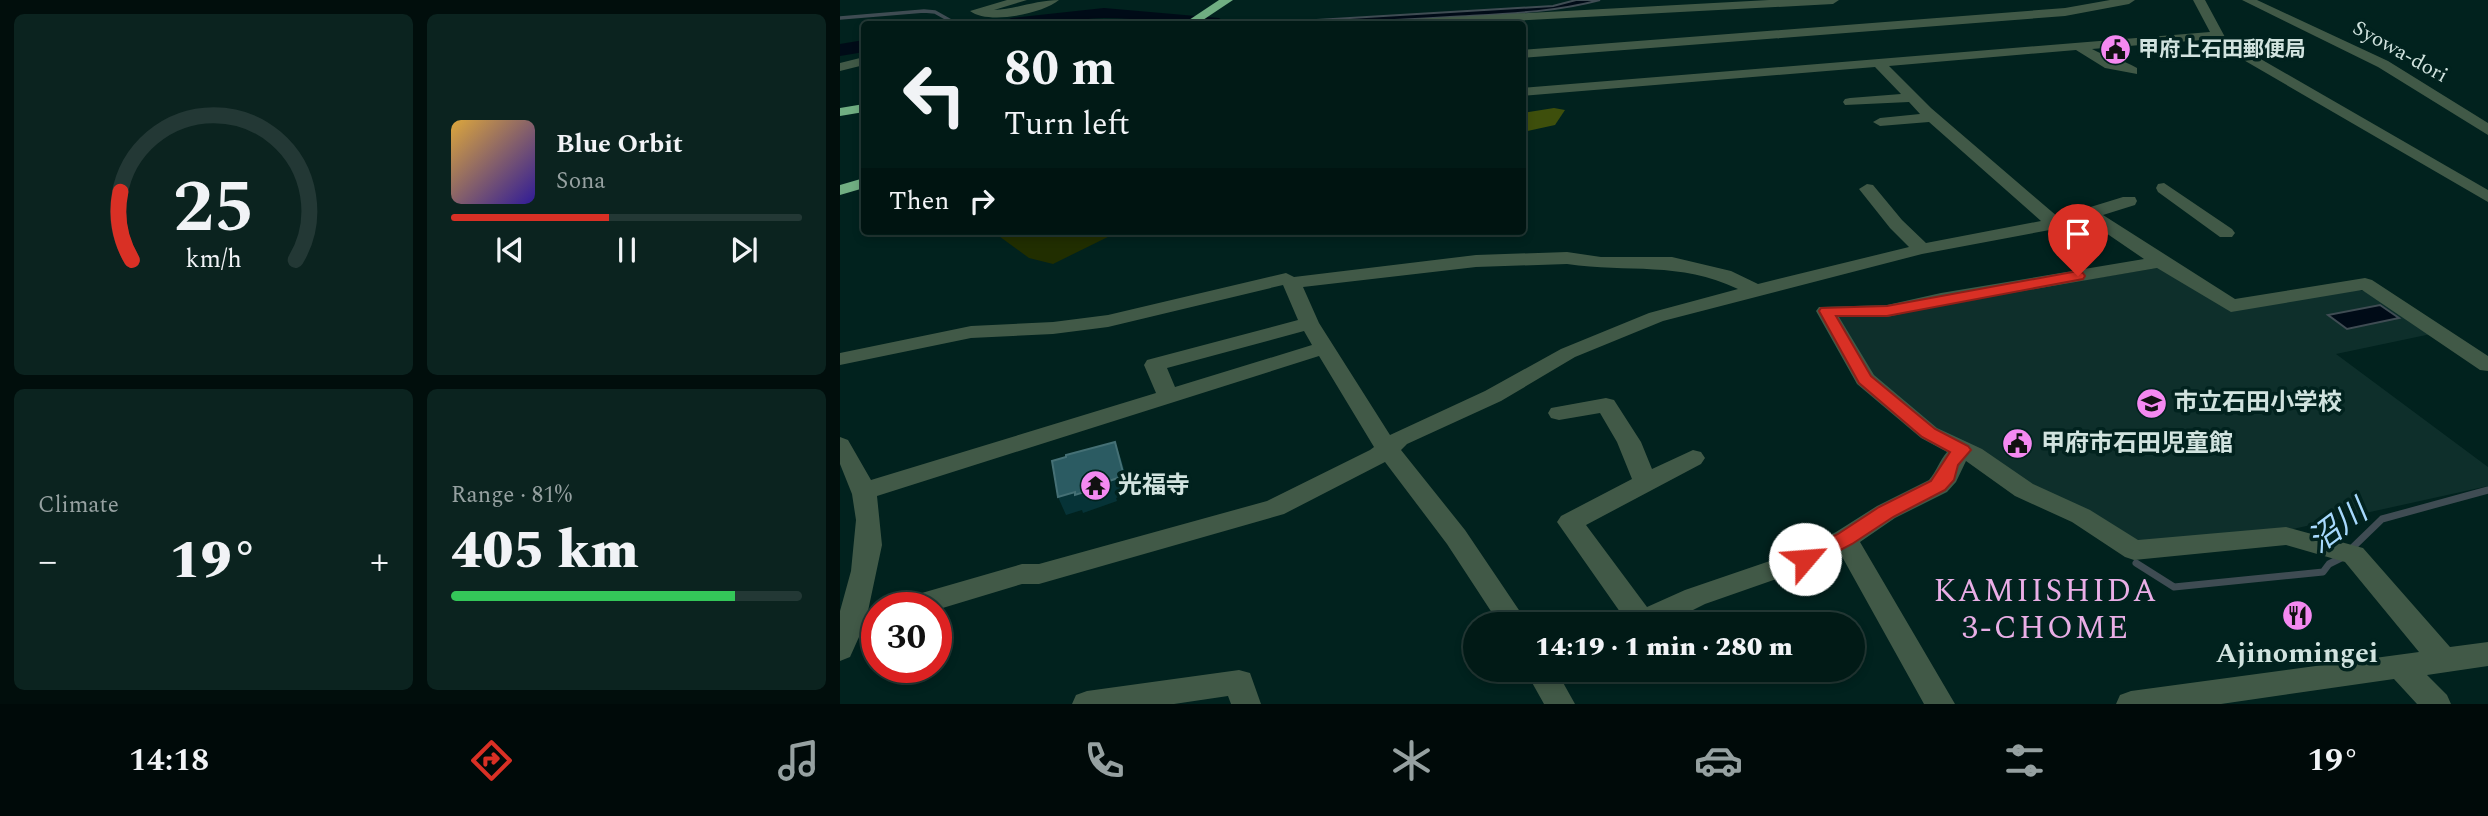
<!DOCTYPE html>
<meta charset="utf-8">
<style>
:root{--surface:#011a16;--page:#0b231f;--text:#f1f3f6;--muted:#96a1a1;--line:#233835;--accent:#d93025}
body{margin:0;font-family:Spectral,"Noto Sans JP",serif;background:var(--page);color:var(--text);height:100vh;display:flex;flex-direction:column;font-size:26px;white-space:nowrap}
*{box-sizing:border-box;margin:0}
p{font-size:23px;color:var(--muted)}
.icon{flex:none;width:38px;height:38px;fill:none;stroke:currentColor;stroke-width:2;stroke-linecap:round;stroke-linejoin:round}
.map{position:relative;flex:1;overflow:hidden}
.details{display:flex;flex-direction:column;gap:14px;padding:14px;background:#010e0c;width:840px}
.details>*{flex:none}
.guide{position:absolute;left:21px;top:21px;width:665px;height:214px;border-radius:7px;box-shadow:0 4px 10px #0003,0 0 0 2px var(--line);background:#011a16;color:var(--text);overflow:hidden}
.speed{position:absolute;left:21px;top:592px;display:flex;gap:14px;font-size:35px;font-weight:700;text-align:center}
.speed>*{display:grid;place-content:center;width:91px;height:91px;border-radius:50%;background:var(--surface);box-shadow:0 4px 10px #0003,0 0 0 2px var(--line);line-height:1}
.speed .limit{border:10px solid #d22;background:#fff;color:#111}
.pin{position:absolute;display:grid;place-items:center;width:60px;height:60px;color:#fff;margin:-72px -30px;border-radius:50% 50% 50% 0;rotate:-45deg;box-shadow:0 0 7px #0007}
.pin .icon{rotate:45deg}
.me{position:absolute;width:77px;margin:-38px;rotate:63deg;stroke-linejoin:round;filter:drop-shadow(0 0 5px #0008)}
.turn{display:flex;align-items:center;gap:24px;height:147px;padding:0 28px;font-size:32px}
.turn .icon{width:91px;height:91px;stroke-width:2.5}
.turn b{display:block;font-size:49px;line-height:60px}
.then{display:flex;align-items:center;height:66px;padding:0 28px;background:#0003;gap:14px;font-size:26px}
.big{font-size:52px;font-weight:800;line-height:1.1}
.details .card{flex:1;display:flex;flex-direction:column;justify-content:center;gap:10px;min-width:0;padding:0 24px;border-radius:10px;background:var(--page)}
.details .dial{align-items:center;gap:0}
.dial svg{height:182px;overflow:visible;fill:none;stroke:var(--line);stroke-width:7;stroke-linecap:round;text-anchor:middle}
.dial text{fill:var(--text);stroke:none}
.song{display:flex;align-items:center;gap:21px}
.cover{width:84px;height:84px;border-radius:10px;background:linear-gradient(135deg,hsl(40 70% 55%),hsl(250 70% 35%))}
.played{height:7px;border-radius:4px;background:linear-gradient(90deg,var(--accent) 45%,var(--line) 45%)}
.keys{display:flex;justify-content:space-around;direction:ltr}
.heat{display:flex;justify-content:space-between;align-items:center;font-size:38px;direction:ltr}
.charge{height:10px;border-radius:5px;background:linear-gradient(90deg,#34c759 81%,var(--line) 0)}
.details .tiles{flex:1;display:grid;gap:14px;grid-template-columns:repeat(2,1fr)}
.trip{position:absolute;left:623px;top:612px;width:402px;height:70px;border-radius:35px;background:var(--surface);box-shadow:0 4px 10px #0003,0 0 0 2px var(--line);font-weight:800;line-height:70px;text-align:center}
.tab-bar{display:flex;height:112px;justify-content:space-around;align-items:center;background:#000a09;color:var(--muted)}
.tab-bar .icon{width:49px;height:49px}
.tab-bar .active{color:var(--accent)}
.tab-bar b{font-size:32px;color:var(--text)}
main{display:flex;flex:1;min-height:0}
.map>svg:first-child{display:block}
.built{fill:#0e2f2b}
.green{fill:#212e00}
.forest{fill:#3e4f0c}
.water{fill:#000b17;stroke:#3f4c53;stroke-width:2}
.lines{fill:none;stroke-linecap:round;stroke-linejoin:round}
.stream-far1{stroke:#3f4c53;stroke-width:3.5}
.stream{stroke:#3f4c53;stroke-width:7}
.river{fill:#000b17;fill-rule:evenodd}
.minor{fill:#415947;fill-rule:evenodd}
.highway{fill:#70ae82;fill-rule:evenodd}
.shaded-wall{fill:#063337}
.building{fill:#2b5b62;stroke:#457075;stroke-width:2}
.route{fill:#d93025;stroke:#8d1f18;stroke-width:2}
.labels{text-anchor:middle;dominant-baseline:central;stroke-width:7;stroke-linejoin:round;paint-order:stroke}
.far-poi-label{font-size:21px;font-weight:bold;fill:#d1e3df;stroke:#01221e;text-anchor:start}
.far-street-label{font-size:21px;fill:#d1e3df;stroke:#01221e}
.poi-label{font-size:24px;font-weight:bold;fill:#d1e3df;stroke:#01221e;text-anchor:start}
.near-poi-label{font-size:28px;font-weight:bold;fill:#d1e3df;stroke:#01221e}
.near-water-label{font-size:32px;font-style:italic;fill:#a7d9fd;stroke:#01221e}
.near-neighbourhood-label{font-size:32px;letter-spacing:2px;fill:#e9aee6;stroke:#01221e}
</style>
<main>
<section class="details">
<div class="tiles">
<div class="card dial"><svg viewBox="0 0 100 80">
<path d="M14 69A42 42 0 1 1 86 69"/>
<path d="M14 69A42 42 0 0 1 9 39" stroke="#d93025"/>
<text x="50" y="56" font-size="32" font-weight="700">25</text>
<text x="50" y="72" font-size="11">km/h</text>
</svg></div>
<div class="card">
<div class="song"><i class="cover"></i><div><b>Blue Orbit</b><p>Sona</p></div></div>
<div class="played"></div>
<div class="keys"><svg class="icon" aria-label="previous" viewBox="0 0 24 24"><path d="M18 5L8 12l10 7zM5 5v14"/></svg><svg class="icon" aria-label="pause" viewBox="0 0 24 24"><path d="M8 5v14M16 5v14"/></svg><svg class="icon" aria-label="next" viewBox="0 0 24 24"><path d="M6 5l10 7-10 7zM19 5v14"/></svg></div>
</div>
<div class="card"><p>Climate</p>
<div class="heat"><a>−</a><b class="big">19°</b><a>+</a></div>
</div>
<div class="card"><p>Range · 81%</p><b class="big">405 km</b><div class="charge"></div></div>
</div>
</section>
<div class="map">
<svg width="1648" height="704" viewBox="0 0 1648 704">
<rect width="100%" height="100%" fill="#01221e"/>
<!-- built -->
<path class="built" d="M 1317,268 L 1391,309 L 1519,290 L 1528,292 L 1591,334 L 1496,354 L 1648,467 L 1648,486 L 1444,531 L 1305,545 L 1190,488 L 1091,428 L 1031,378 L 996,321 L 1002,314 L 1105,303 Z"/>
<!-- green -->
<path class="green" d="M 152,231 L 280,231 L 213,264 L 189,258 Z"/>
<!-- forest -->
<path class="forest" d="M 714,108 L 725,110 L 715,125 L 683,132 L 683,113 Z"/>
<!-- water -->
<path class="water" d="M 736,0 L 760,0 C 712,13 659,14 610,17 C 543,21 476,24 410,24 L 713,6 Z
M 1540,305 L 1559,318 L 1507,329 L 1488,315 Z"/>
<g class="lines">
<!-- stream-far1 -->
<path class="stream-far1" d="M 0,18 L 84,11 L 95,12 L 111,21 L 166,24"/>
<!-- stream -->
<path class="stream" d="M 1510,550 L 1542,519 L 1648,490
M 1296,563 L 1334,587 L 1483,572 L 1489,564 L 1503,557"/>
<!-- river -->
<path class="river" d="M 264,8 L 379,18 L 388,24 C 347,28 306,18 264,18 C 230,19 196,27 162,24 L 171,18 Z
M 24,40 L 24,52 L 0,56 L 0,44 Z"/>
<!-- minor -->
<path class="minor" d="M 167,0 L 187,0 L 154,10 C 176,9 197,0 219,0 C 202,14 148,25 130,11 Z
M 929,0 L 999,0 L 993,4 L 614,24 L 550,24 L 556,20 Z
M 1270,0 L 1295,0 L 1289,4 L 1225,16 L 682,58 L 682,50 L 1225,8 Z
M 1353,0 L 1365,0 L 1386,39 L 1648,190 L 1648,202 L 1376,44 L 1374,39 L 1252,49 C 1268,58 1282,59 1297,68 L 1297,74 L 1265,68 L 1236,50 L 1049,66 L 1091,108 L 1218,217 L 1283,197 L 1295,197 L 1297,201 L 1295,205 L 1263,215 L 1395,299 L 1525,278 L 1532,280 L 1648,356 L 1648,371 L 1640,370 L 1522,290 L 1391,312 L 1317,268 L 1101,305 L 1047,317 L 999,317 L 1034,375 L 1097,428 L 1142,449 L 1193,484 L 1250,510 L 1298,540 L 1446,527 L 1523,548 L 1610,647 L 1648,642 L 1648,666 L 1587,675 L 1607,695 L 1611,704 L 1577,704 L 1554,679 L 1381,704 L 1276,704 L 1280,695 L 1291,691 L 1579,652 L 1505,562 L 1446,545 L 1294,560 L 1285,557 L 1232,522 L 1175,496 L 1126,461 L 1116,482 L 1107,492 L 1055,518 L 1020,542 L 1115,704 L 1084,704 L 1000,553 L 974,566 L 865,604 L 823,625 L 782,625 L 785,619 L 717,522 L 721,516 L 792,479 L 777,442 L 760,413 L 719,420 L 711,418 L 708,413 L 711,408 L 766,398 L 774,400 L 801,442 L 812,469 L 853,450 L 861,452 L 865,458 L 861,464 L 746,525 L 807,607 L 845,590 L 956,552 L 996,532 L 1037,506 L 1089,480 C 1097,471 1099,461 1107,452 L 1081,438 L 1017,384 L 976,311 L 979,307 L 1047,305 L 1101,293 L 1304,259 L 1247,220 L 1215,229 L 1082,254 L 823,321 L 735,357 L 661,401 L 567,444 L 561,450 L 625,530 L 689,625 L 660,625 L 607,544 L 545,462 L 444,514 L 199,584 L 182,584 L 96,610 L 96,607 L 57,607 L 61,599 L 182,564 L 199,564 L 427,501 L 530,450 L 534,447 L 479,356 L 37,496 L 42,545 L 28,611 L 37,608 L 37,630 L 19,637 L 10,657 L 0,661 L 0,611 L 11,571 L 16,520 L 12,494 L 0,464 L 0,437 L 8,440 L 31,480 L 316,393 L 304,365 L 307,360 L 458,320 L 443,285 L 268,327 L 213,334 L 131,338 L 0,365 L 0,353 L 131,326 L 213,322 L 268,315 L 446,273 L 454,277 L 636,255 L 727,252 L 761,257 L 832,257 L 891,271 L 918,284 L 1069,247 L 1050,228 L 1019,189 L 1027,184 L 1033,185 L 1062,220 L 1086,243 L 1201,221 L 1089,122 L 1040,126 L 1033,122 L 1040,118 L 1080,114 L 1069,102 L 1005,105 L 1003,102 L 1005,99 L 1010,98 L 1061,94 L 1035,67 L 682,96 L 682,88 L 1370,32 ZM 727,264 C 789,273 839,261 898,289 L 809,313 L 721,349 L 645,391 L 550,435 L 479,323 L 463,287 L 636,267 ZM 464,331 L 472,345 L 335,387 L 327,368 Z
M 1402,0 L 1417,0 L 1548,61 L 1648,123 L 1648,135 L 1538,67 Z
M 24,57 L 24,65 L 0,71 L 0,63 Z
M 1324,183 L 1392,229 L 1395,233 L 1392,237 L 1380,237 L 1318,192 L 1316,188 L 1318,184 Z
M 399,670 L 410,673 L 421,704 L 391,704 L 388,696 L 334,704 L 232,704 L 236,695 L 247,691 Z
M 685,670 L 716,670 L 735,704 L 704,704 Z"/>
<!-- highway -->
<path class="highway" d="M 379,0 L 393,0 L 357,24 L 343,24 Z
M 24,104 L 24,112 L 0,116 L 0,108 Z
M 24,178 L 24,188 L 0,195 L 0,185 Z"/>
</g>
<!-- shaded-wall -->
<path class="shaded-wall" d="M 275,442 L 281,459 L 291,493 L 276,498 L 277,501 L 243,513 L 242,510 L 226,515 L 218,497 Z"/>
<!-- building -->
<path class="building" d="M 275,442 L 284,476 L 269,481 L 270,484 L 235,495 L 235,492 L 218,497 L 212,461 L 226,457 L 226,455 Z"/>
<!-- route -->
<path class="route" d="M 1238,271 L 1243,273 L 1245,276 L 1243,279 L 1047,316 L 996,316 L 1031,376 L 1095,429 L 1128,446 L 1131,450 L 1118,465 L 1114,480 L 1105,490 L 1053,517 L 1012,544 L 972,565 L 965,567 L 958,565 L 955,559 L 958,554 L 998,534 L 1039,507 L 1091,481 L 1110,452 L 1082,437 L 1019,383 L 979,311 L 981,308 L 1047,306 Z"/>
<!-- icons -->
<defs>
<symbol id="civic-disc" viewBox="-11 -11 22 22"><circle r="9.5" fill="#f489f1" stroke="#01221e"/><path d="M-.6-6.5H3V-4.5H.6V-3L4-1V1h2V6H-6V1h2V-1L-.6-3ZM-1.2 2.5V6h2.4V2.5Z" fill="#111"/></symbol>
<symbol id="school-disc" viewBox="-11 -11 22 22"><circle r="9.5" fill="#f489f1" stroke="#01221e"/><path d="M0-5L7-2L0 1L-7-2ZM-4 1L0 2.5L4 1V4Q0 6-4 4Z" fill="#111"/></symbol>
<symbol id="temple-disc" viewBox="-11 -11 22 22"><circle r="9.5" fill="#f489f1" stroke="#01221e"/><path d="M0-6L5-2H3V0L6.5 2.5H4V6H1.5V3h-3V6H-4V2.5H-6.5L-3 0V-2H-5Z" fill="#111"/></symbol>
<symbol id="restaurant-disc" viewBox="-11 -11 22 22"><circle r="9.5" fill="#f489f1" stroke="#01221e"/><path d="M-5-6h1v4h1v-4h1v4h1v-4h1v5L-1.5 .5V6h-2V.5L-5-1ZM5-6V6H3V1.5H1.5Q1.5-4 5-6Z" fill="#111"/></symbol>
</defs>
<g fill-rule="evenodd">
<use href="#civic-disc" x="1258" y="32" width="35" height="35"/>
<use href="#school-disc" x="1294" y="386" width="35" height="35"/>
<use href="#civic-disc" x="1160" y="426" width="35" height="35"/>
<use href="#temple-disc" x="238" y="468" width="35" height="35"/>
<use href="#restaurant-disc" x="1440" y="598" width="35" height="35"/>
</g>
<g class="labels">
<!-- far-poi labels -->
<g class="far-poi-label">
<text x="1298" y="50">甲府上石田郵便局</text>
</g>
<!-- far-street labels -->
<g class="far-street-label">
<text transform="translate(1560 52) rotate(29)">Syowa-dori</text>
</g>
<!-- poi labels -->
<g class="poi-label">
<text x="1334" y="403">市立石田小学校</text>
<text x="1201" y="444">甲府市石田児童館</text>
<text x="278" y="486">光福寺</text>
</g>
<!-- near-poi labels -->
<g class="near-poi-label">
<text x="1457" y="653">Ajinomingei</text>
</g>
<!-- near-water labels -->
<g class="near-water-label">
<text transform="translate(1498 527) rotate(-37)">沼川</text>
</g>
<!-- near-neighbourhood labels -->
<g class="near-neighbourhood-label">
<text x="1206" y="591">KAMIISHIDA<tspan x="1206" dy="37">3-CHOME</tspan></text>
</g>
</g>
</svg>
<div class="speed"><div class="limit">30</div></div>
<div class="pin" style="left:1238px;top:276px;background:#d93025"><svg class="icon" aria-label="arrive" viewBox="0 0 24 24"><path d="M6 21V4h12l-3 4 3 4H6"/></svg></div>
<svg class="me" style="left:965px;top:559px" viewBox="-20 -20 40 40"><circle r="19" fill="#fff"/><path d="M0-13L10 11 0 6-10 11z" fill="#d93025"/></svg>
<div class="trip">14:19 · 1 min · 280 m</div>
<div class="guide">
<div class="turn"><svg class="icon" aria-label="left" viewBox="0 0 24 24"><path d="M17 20v-9H6M10 6l-5 5 5 5"/></svg><div><b>80 m</b>Turn left</div></div>
<div class="then">Then<svg class="icon" aria-label="right" viewBox="0 0 24 24"><path d="M7 20v-9h11M14 6l5 5-5 5"/></svg></div>
</div>
</div>
</main>
<nav class="tab-bar">
<b>14:18</b>
<svg class="icon active" aria-label="directions" viewBox="0 0 24 24"><path d="M12 3l9 9-9 9-9-9zM9 14v-3h6M13 9l2 2-2 2"/></svg>
<svg class="icon" aria-label="music" viewBox="0 0 24 24"><path d="M9 18V5l10-2v13"/><circle cx="6" cy="18" r="3"/><circle cx="16" cy="16" r="3"/></svg>
<svg class="icon" aria-label="phone" viewBox="0 0 24 24"><path d="M5 4h4l2 5-3 2q2 4 5 5l2-3 5 2v4C11 20 4 13 5 4z"/></svg>
<svg class="icon" aria-label="climate" viewBox="0 0 24 24"><path d="M12 3v18M4 7l16 10M4 17L20 7"/></svg>
<svg class="icon" aria-label="car" viewBox="0 0 24 24"><path d="M5 17H2v-5l4-1 3-4h7l3 4 3 1v5h-3M9 17h6M6 11h13"/><circle cx="7" cy="17" r="2"/><circle cx="17" cy="17" r="2"/></svg>
<svg class="icon" aria-label="filters" viewBox="0 0 24 24"><path d="M4 7h16M4 17h16"/><circle cx="9" cy="7" r="2"/><circle cx="15" cy="17" r="2"/></svg>
<b>19°</b>
</nav>
